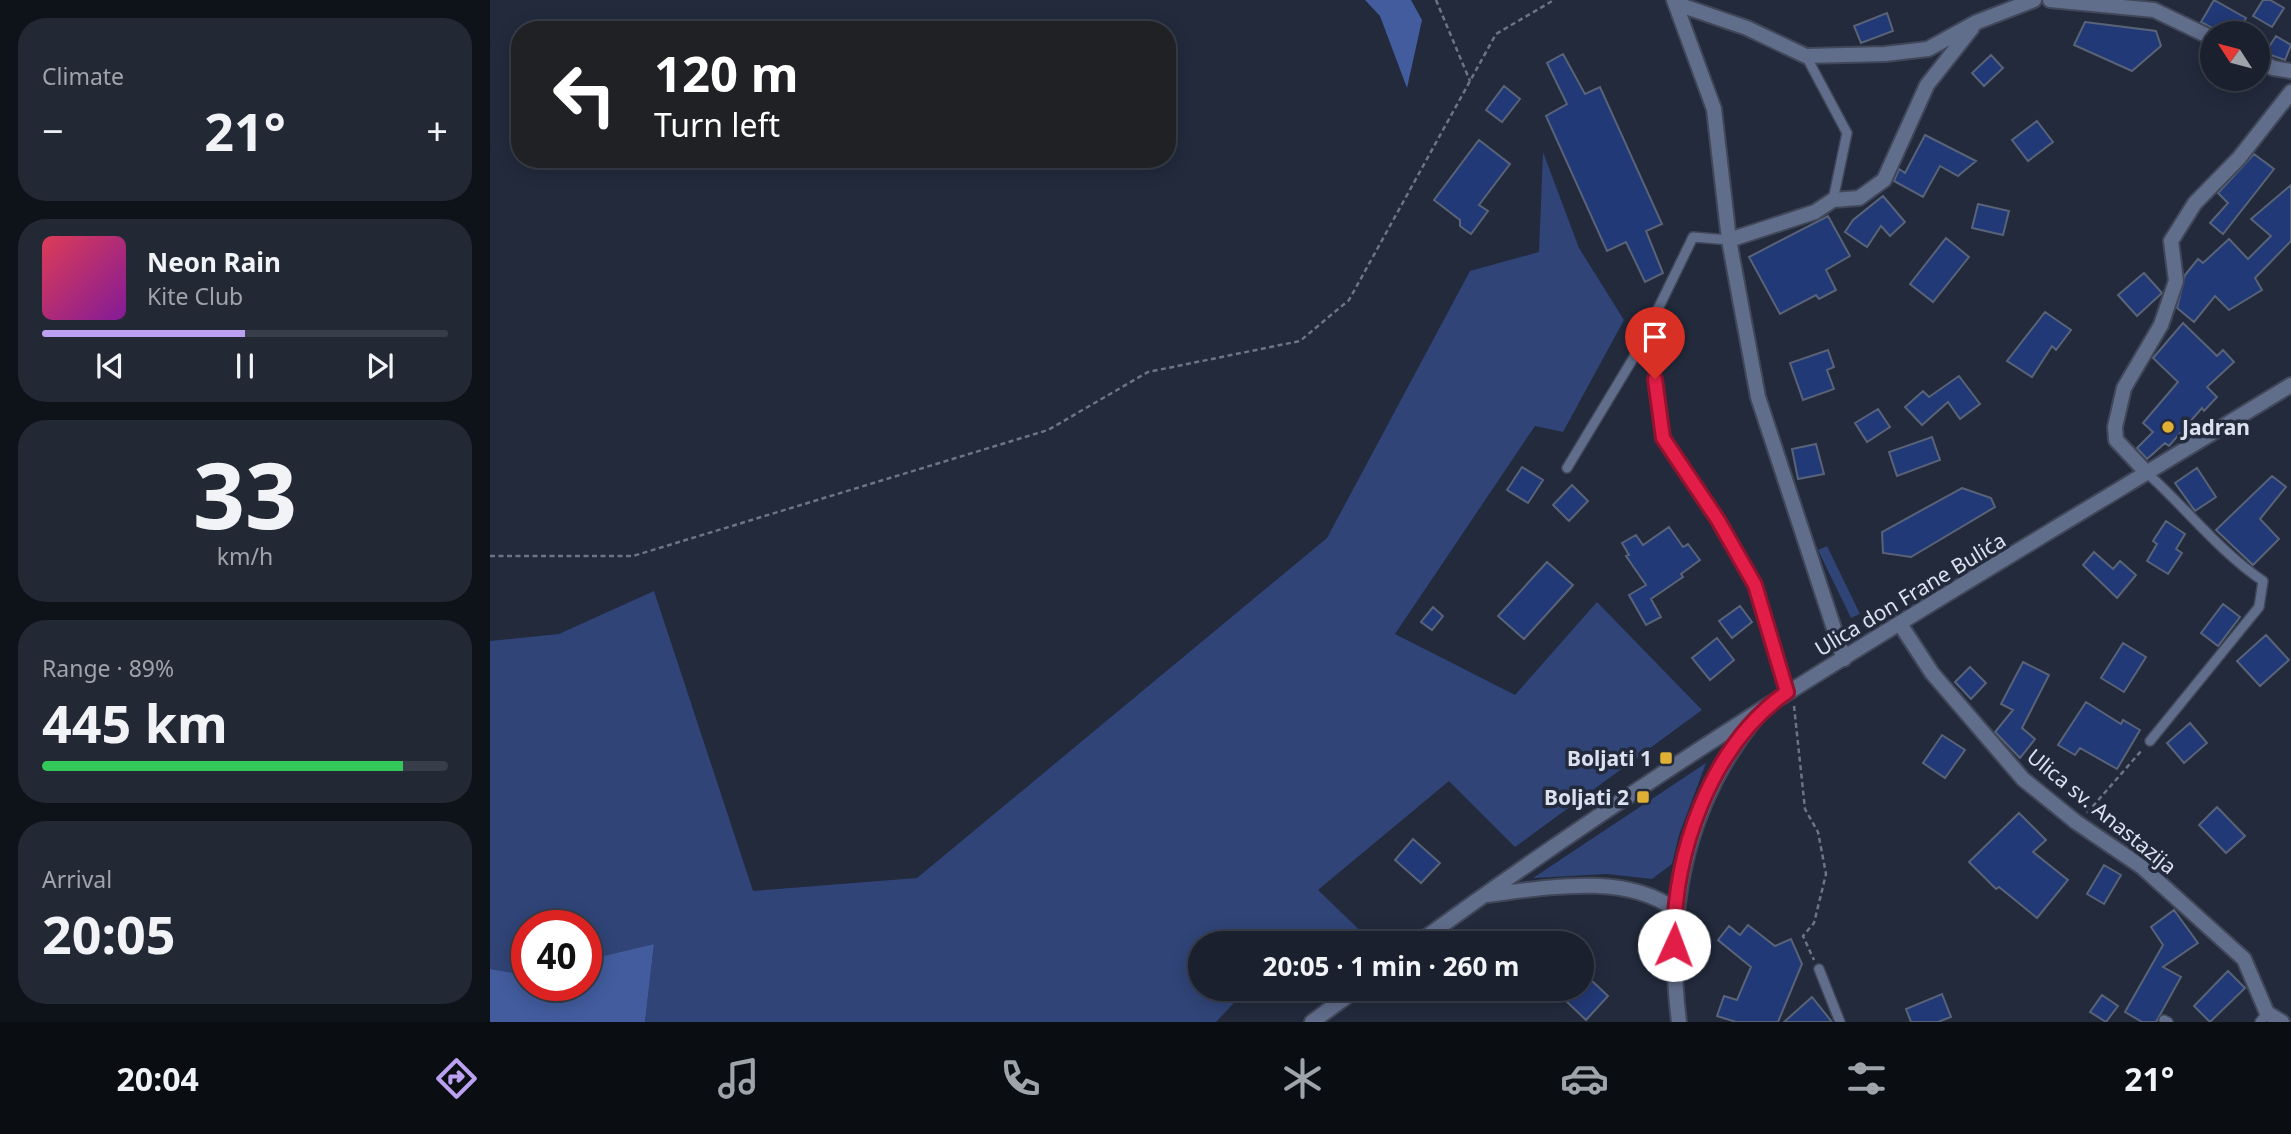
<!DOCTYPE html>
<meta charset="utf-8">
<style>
:root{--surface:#1a202d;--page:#232835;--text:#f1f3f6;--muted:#9fa3aa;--line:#383e49;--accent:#bca0f2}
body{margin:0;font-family:"Noto Sans",sans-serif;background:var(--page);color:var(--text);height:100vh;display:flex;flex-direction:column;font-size:26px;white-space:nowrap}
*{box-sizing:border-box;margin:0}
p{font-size:23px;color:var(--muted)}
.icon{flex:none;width:38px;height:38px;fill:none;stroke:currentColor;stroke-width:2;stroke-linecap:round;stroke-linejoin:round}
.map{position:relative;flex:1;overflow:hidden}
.drawer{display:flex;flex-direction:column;gap:18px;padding:18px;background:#0e1219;width:490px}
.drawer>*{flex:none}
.banner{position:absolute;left:21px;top:21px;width:665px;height:147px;border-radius:28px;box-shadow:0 4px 18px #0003,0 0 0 2px var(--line);background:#202124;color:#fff;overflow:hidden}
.needle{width:46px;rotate:306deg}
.controls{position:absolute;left:1710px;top:21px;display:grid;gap:14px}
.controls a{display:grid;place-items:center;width:70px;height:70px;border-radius:50%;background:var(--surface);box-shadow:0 4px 18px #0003,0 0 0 2px var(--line);font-size:35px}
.speed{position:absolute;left:21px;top:910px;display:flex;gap:14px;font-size:35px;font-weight:700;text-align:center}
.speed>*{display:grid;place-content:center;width:91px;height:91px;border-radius:50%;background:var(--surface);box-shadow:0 4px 18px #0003,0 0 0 2px var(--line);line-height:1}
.speed .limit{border:10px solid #d22;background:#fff;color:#111}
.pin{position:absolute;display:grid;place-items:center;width:60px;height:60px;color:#fff;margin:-72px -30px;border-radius:50% 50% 50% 0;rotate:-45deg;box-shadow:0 0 7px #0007}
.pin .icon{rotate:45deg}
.me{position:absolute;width:77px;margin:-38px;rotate:2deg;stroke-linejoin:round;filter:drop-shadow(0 0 5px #0008)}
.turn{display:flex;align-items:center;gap:24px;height:147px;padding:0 28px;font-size:32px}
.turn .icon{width:91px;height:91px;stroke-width:2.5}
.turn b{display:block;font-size:49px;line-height:60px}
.big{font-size:52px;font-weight:700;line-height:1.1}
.drawer .tile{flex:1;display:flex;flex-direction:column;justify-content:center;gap:10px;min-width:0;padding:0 24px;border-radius:28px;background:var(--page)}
.drawer .dial{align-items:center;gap:0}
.dial b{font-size:91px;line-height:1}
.song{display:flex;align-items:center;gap:21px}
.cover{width:84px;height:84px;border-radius:10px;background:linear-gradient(135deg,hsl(350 70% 55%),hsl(290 70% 35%))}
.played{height:7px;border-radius:4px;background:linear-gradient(90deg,var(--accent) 50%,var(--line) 50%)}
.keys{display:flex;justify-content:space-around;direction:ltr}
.heat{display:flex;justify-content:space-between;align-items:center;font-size:38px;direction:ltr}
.charge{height:10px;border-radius:5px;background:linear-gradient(90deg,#34c759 89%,var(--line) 0)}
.trip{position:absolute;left:698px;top:931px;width:406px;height:70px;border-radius:35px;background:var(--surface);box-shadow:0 4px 18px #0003,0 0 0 2px var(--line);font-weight:700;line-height:70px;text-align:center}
.tab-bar{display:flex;height:112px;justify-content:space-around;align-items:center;background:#0a0d12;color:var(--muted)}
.tab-bar .icon{width:49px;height:49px}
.tab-bar .current{color:var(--accent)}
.tab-bar b{font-size:32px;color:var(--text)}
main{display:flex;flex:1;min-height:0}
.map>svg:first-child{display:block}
.green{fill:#304477}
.forest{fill:#425c9e}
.building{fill:#223977;stroke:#596378;stroke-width:2}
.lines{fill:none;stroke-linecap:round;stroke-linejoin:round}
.service-casing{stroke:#404758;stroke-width:12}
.minor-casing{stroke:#404758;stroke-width:18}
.tertiary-casing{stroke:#404758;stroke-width:18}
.path{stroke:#6d7484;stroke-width:2.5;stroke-dasharray:5 3.5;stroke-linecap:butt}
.service{stroke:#606d8b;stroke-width:9}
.minor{stroke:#606d8b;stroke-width:14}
.tertiary{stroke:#606d8b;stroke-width:14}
.route-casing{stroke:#92132f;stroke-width:18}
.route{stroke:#e11d48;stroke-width:12}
.poi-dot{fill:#e0b034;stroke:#222a3c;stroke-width:2.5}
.labels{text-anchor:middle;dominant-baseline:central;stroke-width:7;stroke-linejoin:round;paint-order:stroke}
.poi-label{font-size:21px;font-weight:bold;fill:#dbe1ee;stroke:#222a3c;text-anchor:end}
.street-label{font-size:21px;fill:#dbe1ee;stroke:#222a3c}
</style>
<main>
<section class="drawer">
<div class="tile"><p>Climate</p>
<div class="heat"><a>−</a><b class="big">21°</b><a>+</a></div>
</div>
<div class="tile">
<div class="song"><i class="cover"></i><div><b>Neon Rain</b><p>Kite Club</p></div></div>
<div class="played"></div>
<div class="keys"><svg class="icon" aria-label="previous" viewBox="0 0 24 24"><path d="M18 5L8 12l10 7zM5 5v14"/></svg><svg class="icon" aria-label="pause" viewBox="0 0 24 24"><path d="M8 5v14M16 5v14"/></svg><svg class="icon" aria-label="next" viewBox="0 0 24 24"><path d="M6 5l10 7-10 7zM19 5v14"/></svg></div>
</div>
<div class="tile dial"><b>33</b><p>km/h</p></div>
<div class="tile"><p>Range · 89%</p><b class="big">445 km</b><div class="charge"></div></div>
<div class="tile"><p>Arrival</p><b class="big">20:05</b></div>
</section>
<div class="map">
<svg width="1801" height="1022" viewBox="0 0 1801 1022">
<rect width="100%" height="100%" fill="#222a3c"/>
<!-- green -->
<path class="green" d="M 1053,152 L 1089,248 L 1134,320 L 1073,432 L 1045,426 L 905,634 L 1025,695 L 1107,602 L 1212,710 L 1025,847 L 959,781 L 828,890 L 883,943 L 710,943 L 710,989 L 757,989 L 726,1022 L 155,1022 L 164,944 L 96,960 L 96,926 L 37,926 L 37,975 L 0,969 L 0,641 L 69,634 L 164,591 L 263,891 L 427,878 L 837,538 L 980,271 L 1049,252 Z
M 1337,546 L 1370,614 L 1361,618 L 1328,550 Z
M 1216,763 L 1189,835 L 1182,864 L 1162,879 L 1117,874 L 1043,878 Z"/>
<!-- forest -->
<path class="forest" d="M 875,0 L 921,0 L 932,20 L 917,88 L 890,16 Z
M 164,944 L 155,1022 L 0,1022 L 0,969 L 37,975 L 37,985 L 96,985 L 96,960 Z"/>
<!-- building -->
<path class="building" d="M 1724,0 L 1756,18 L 1747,33 L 1731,33 L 1711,22 Z
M 1773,0 L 1780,0 L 1794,8 L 1782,27 L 1763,16 Z
M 1397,13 L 1403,31 L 1371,43 L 1364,26 Z
M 1595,22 L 1666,31 L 1671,46 L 1642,71 L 1584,45 Z
M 1786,36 L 1801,45 L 1795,60 L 1775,53 Z
M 1073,54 L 1095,94 L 1110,87 L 1172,224 L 1156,231 L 1173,273 L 1155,282 L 1136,242 L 1117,251 L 1056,116 L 1077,104 L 1057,63 Z
M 1501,55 L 1513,68 L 1494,86 L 1482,73 Z
M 1014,86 L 1030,99 L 1012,122 L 996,110 Z
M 1547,121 L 1563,142 L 1538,161 L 1522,140 Z
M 1435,135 L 1486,161 L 1468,176 L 1450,166 L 1433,197 L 1404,181 L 1409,169 L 1415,173 Z
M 989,140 L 1020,164 L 989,205 L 998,211 L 981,234 L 970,226 L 970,220 L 944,200 Z
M 1764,154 L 1784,169 L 1733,234 L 1720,223 L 1738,203 L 1728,193 Z
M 1801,185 L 1801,241 L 1765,278 L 1772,290 L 1739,310 L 1725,296 L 1704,322 L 1687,308 L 1695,275 L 1708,259 L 1713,263 L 1739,239 L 1758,259 L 1781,236 L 1761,219 Z
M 1393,196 L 1415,222 L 1400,236 L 1391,226 L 1377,247 L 1355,232 L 1363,220 Z
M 1488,204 L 1519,211 L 1513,235 L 1482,228 Z
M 1338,216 L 1360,256 L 1336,270 L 1346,290 L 1329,299 L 1326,295 L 1290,314 L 1259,257 Z
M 1456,238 L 1479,257 L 1443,302 L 1420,284 Z
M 1654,273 L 1672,293 L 1647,316 L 1628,295 Z
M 1555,312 L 1581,330 L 1566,350 L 1562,346 L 1542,377 L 1517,361 Z
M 1693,323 L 1727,356 L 1733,350 L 1744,362 L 1717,387 L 1727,397 L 1714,411 L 1712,408 L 1679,446 L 1675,443 L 1657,459 L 1647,448 L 1663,432 L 1653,423 L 1688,382 L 1663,358 Z
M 1338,350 L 1344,367 L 1337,370 L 1344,389 L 1313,400 L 1300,363 Z
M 1469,376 L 1490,404 L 1470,419 L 1458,402 L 1432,425 L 1415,407 L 1433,391 L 1439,397 Z
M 1388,409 L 1400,427 L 1377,442 L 1365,423 Z
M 1442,437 L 1450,460 L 1407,476 L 1399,452 Z
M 1326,444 L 1334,474 L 1308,479 L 1302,449 Z
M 1032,467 L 1053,480 L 1038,503 L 1017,490 Z
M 1707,468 L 1726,497 L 1705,511 L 1685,483 Z
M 1782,476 L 1796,487 L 1770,519 L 1789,539 L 1763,565 L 1726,530 Z
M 1082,485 L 1098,501 L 1079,521 L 1063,505 Z
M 1472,488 L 1501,498 L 1505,507 L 1421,557 L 1393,553 L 1392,532 Z
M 1676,521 L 1695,534 L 1686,549 L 1692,553 L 1678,574 L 1657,561 L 1667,544 L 1663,541 Z
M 1179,527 L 1193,547 L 1198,544 L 1210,560 L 1191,574 L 1193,577 L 1161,599 L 1171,617 L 1156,625 L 1139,595 L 1156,585 L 1136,556 L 1139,555 L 1132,543 L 1146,535 L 1153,545 Z
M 1604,552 L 1623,569 L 1630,561 L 1646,575 L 1627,598 L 1593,565 Z
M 1057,562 L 1083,585 L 1034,639 L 1008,616 Z
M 1733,604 L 1750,617 L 1728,646 L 1711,633 Z
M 1250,606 L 1262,622 L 1242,638 L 1229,621 Z
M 943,607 L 953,616 L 942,630 L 931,622 Z
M 1776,635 L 1799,660 L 1770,686 L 1747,661 Z
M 1227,638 L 1244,660 L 1220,680 L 1202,658 Z
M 1633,643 L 1656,657 L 1634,692 L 1611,678 Z
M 1533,662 L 1559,675 L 1532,728 L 1545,739 L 1530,758 L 1505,732 L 1523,710 L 1511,704 Z
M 1480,667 L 1496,683 L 1481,699 L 1465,682 Z
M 1596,702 L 1631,724 L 1633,720 L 1650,730 L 1627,769 L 1590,748 L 1585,755 L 1568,745 Z
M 1700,723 L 1717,743 L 1694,763 L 1677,743 Z
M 1452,735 L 1475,750 L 1455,778 L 1433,763 Z
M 1727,807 L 1755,836 L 1736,853 L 1709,825 Z
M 1529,813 L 1556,840 L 1543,852 L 1578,880 L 1547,918 L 1509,887 L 1506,889 L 1479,862 Z
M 923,839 L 950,863 L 931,883 L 905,860 Z
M 1614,865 L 1631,875 L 1614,904 L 1597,894 Z
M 1684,910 L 1708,943 L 1673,967 L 1691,977 L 1666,1022 L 1652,1022 L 1635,1012 L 1673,945 L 1661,927 Z
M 1258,925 L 1285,946 L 1301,939 L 1312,964 L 1288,1022 L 1246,1022 L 1227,1016 L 1234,996 L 1247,1000 L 1261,967 L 1228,940 L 1239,926 L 1250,935 Z
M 1738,971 L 1755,988 L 1720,1022 L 1704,1006 Z
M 1099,978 L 1118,996 L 1096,1020 L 1076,1001 Z
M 1452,994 L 1461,1017 L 1448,1022 L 1421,1022 L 1416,1009 Z
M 1612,995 L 1628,1006 L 1616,1022 L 1600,1012 Z
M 1322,997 L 1342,1022 L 1294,1022 Z"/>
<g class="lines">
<defs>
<path id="service" d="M 1316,56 L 1357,133 L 1343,200
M 1147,352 C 1182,377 1160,410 1174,440 C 1187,468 1212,493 1228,519 C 1262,574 1282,630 1297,692
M 1077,468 L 1147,352 L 1203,237 L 1239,240
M 1657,473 C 1696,508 1730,552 1773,581 L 1769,607 L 1660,741
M 1329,969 L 1350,1022
M 1674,1020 L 1678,1022
M 1770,1022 L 1777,1013"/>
<path id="minor" d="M 1184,0 L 1224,109 L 1239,240 L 1268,397 L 1354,659
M 1560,0 L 1664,10 L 1722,38
M 1187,4 L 1257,28 L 1316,56 L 1395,54 L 1438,49 L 1487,22 L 1544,0
M 1768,60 L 1783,68 L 1801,71
M 1239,240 L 1325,212 L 1343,200 L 1369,198 L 1394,180 L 1437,85 L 1482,28
M 1657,473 L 1626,440 L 1625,427 L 1634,388 L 1671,325 L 1686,281 L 1681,241 L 1705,203 L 1749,158 L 1801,92
M 1410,624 L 1442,673 L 1533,779 L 1586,822 L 1652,867 L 1754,959 L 1777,1013 L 1792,1022"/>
<path id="tertiary" d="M 997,895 C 1055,888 1136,872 1185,910
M 928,943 C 1206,738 1507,565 1801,385
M 822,1022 L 867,989
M 1189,1022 C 1175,911 1195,806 1266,718"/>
</defs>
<!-- service casing -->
<use href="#service" class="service-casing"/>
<!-- minor casing -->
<use href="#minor" class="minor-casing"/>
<!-- tertiary casing -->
<use href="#tertiary" class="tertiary-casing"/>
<!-- path -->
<path class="path" d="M 946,0 L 980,81
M 0,556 L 143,556 L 558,430 L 658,372 L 810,341 L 859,300 L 1006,34 L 1064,0
M 1304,706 L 1315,809 L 1328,832 L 1336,874 L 1324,923 L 1313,936 L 1324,960
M 1597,813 L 1652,750"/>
<!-- service -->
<use href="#service" class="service"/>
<!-- minor -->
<use href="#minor" class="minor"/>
<!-- tertiary -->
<use href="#tertiary" class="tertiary"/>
</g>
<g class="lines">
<defs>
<path id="route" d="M 1165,379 L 1173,438 L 1228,520 L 1265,585 L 1297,692 C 1220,746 1183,854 1184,945"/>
</defs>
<!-- route casing -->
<use href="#route" class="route-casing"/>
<!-- route -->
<use href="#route" class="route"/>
</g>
<!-- markers -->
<g class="poi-dot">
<circle cx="1678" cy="427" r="7"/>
<rect x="1169" y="751" width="14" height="14" rx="3.5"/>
<rect x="1146" y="790" width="14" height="14" rx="3.5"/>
</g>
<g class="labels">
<!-- poi labels -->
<g class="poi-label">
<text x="1692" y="427" text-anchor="start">Jadran</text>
<text x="1162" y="758">Boljati 1</text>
<text x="1139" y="797">Boljati 2</text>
</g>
<!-- street labels -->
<g class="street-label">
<text transform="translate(1420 594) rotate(-31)">Ulica don Frane Bulića</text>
<text transform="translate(1612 811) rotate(39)">Ulica sv. Anastazija</text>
</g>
</g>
</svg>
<div class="controls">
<a><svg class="needle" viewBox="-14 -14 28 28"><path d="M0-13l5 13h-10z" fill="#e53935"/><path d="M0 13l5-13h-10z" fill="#9fa3aa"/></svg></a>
</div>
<div class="speed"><div class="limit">40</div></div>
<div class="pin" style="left:1165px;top:379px;background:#d93025"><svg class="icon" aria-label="arrive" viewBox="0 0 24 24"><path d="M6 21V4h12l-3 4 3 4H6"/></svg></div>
<svg class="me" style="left:1184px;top:945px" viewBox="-20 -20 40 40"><circle r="19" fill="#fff"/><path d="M0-13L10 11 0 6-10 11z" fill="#e11d48"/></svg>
<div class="trip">20:05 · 1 min · 260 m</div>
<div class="banner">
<div class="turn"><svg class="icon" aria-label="left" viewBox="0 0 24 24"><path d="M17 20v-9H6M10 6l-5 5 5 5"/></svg><div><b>120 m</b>Turn left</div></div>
</div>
</div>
</main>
<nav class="tab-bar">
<b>20:04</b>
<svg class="icon current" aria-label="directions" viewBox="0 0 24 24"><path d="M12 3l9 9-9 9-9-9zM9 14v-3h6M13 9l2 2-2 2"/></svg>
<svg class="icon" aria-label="music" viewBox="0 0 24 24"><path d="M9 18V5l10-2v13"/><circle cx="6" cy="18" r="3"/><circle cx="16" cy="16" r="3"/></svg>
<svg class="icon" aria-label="phone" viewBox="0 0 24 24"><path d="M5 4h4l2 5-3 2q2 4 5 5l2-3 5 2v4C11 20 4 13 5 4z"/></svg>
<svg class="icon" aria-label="climate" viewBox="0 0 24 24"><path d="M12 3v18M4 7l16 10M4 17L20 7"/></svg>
<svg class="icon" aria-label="car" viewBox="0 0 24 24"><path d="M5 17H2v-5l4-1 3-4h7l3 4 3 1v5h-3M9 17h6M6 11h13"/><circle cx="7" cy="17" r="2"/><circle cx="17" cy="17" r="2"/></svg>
<svg class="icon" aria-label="filters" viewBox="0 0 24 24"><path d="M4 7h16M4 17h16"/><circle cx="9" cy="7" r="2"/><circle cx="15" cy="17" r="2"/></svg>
<b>21°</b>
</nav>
